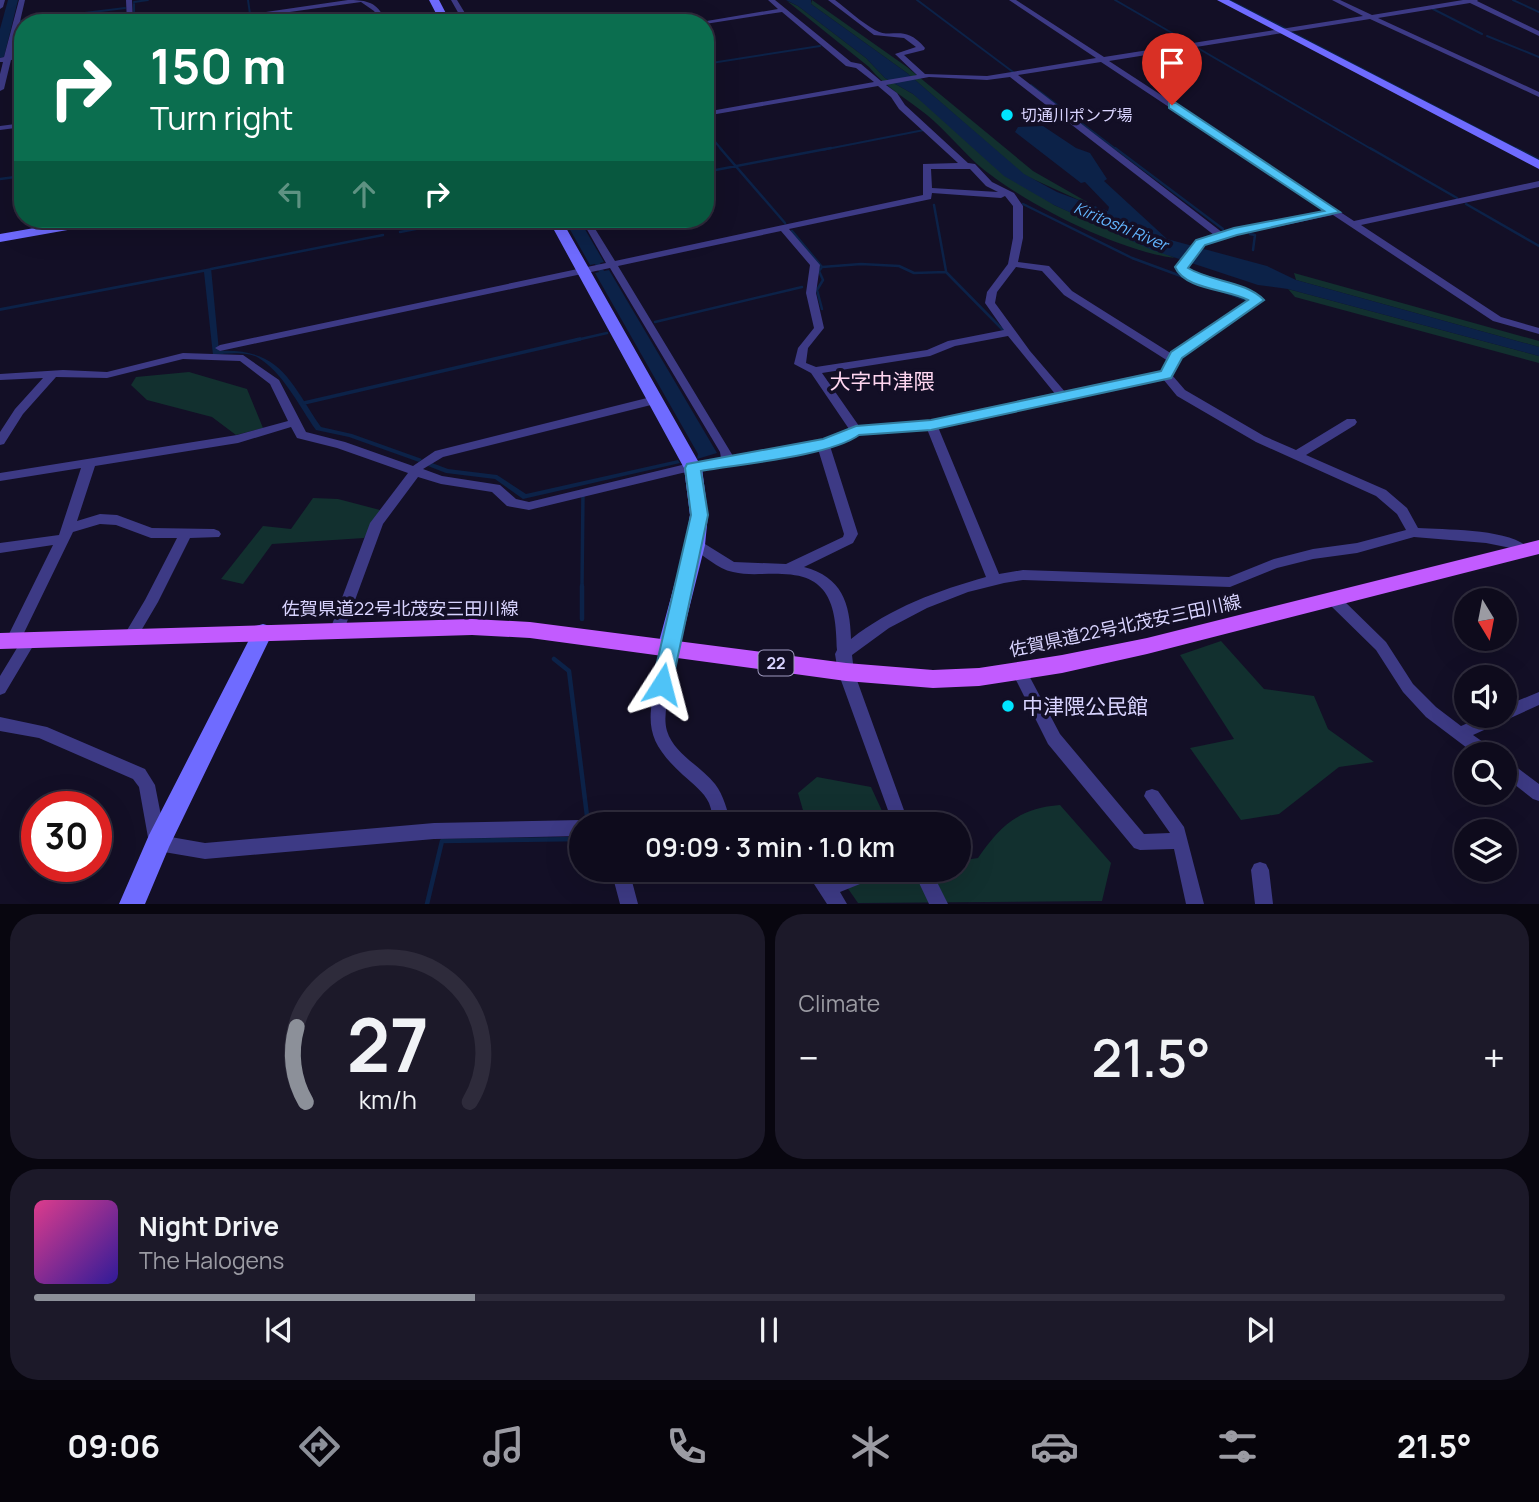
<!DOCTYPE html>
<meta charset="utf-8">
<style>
:root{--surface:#0e0b1c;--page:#1c1929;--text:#f1f3f6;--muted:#9b9ba3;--line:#2e2b3b;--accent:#8c9099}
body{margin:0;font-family:Manrope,"Noto Sans JP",sans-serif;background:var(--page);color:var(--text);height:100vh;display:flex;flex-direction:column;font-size:26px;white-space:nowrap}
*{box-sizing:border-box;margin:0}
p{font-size:23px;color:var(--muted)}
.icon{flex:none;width:38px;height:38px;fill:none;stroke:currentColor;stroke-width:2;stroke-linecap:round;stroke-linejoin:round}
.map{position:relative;height:904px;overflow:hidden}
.panel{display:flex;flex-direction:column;gap:10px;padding:10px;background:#08060f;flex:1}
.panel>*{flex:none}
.top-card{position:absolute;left:14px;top:14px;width:700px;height:214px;border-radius:28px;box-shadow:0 7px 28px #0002,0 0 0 2px var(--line);background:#0b6e4f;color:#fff;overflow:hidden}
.needle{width:46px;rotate:170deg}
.fabs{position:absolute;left:1454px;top:588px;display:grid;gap:14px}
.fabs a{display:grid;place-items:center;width:63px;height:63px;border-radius:50%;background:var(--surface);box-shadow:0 7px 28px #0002,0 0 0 2px var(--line);font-size:35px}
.speed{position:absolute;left:21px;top:791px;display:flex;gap:14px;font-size:35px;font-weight:700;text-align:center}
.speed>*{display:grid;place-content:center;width:91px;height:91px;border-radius:50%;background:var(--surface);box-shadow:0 7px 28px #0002,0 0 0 2px var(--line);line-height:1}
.speed .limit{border:10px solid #d22;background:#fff;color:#111}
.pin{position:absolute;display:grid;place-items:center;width:60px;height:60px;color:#fff;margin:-72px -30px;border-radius:50% 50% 50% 0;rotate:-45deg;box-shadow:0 0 7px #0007}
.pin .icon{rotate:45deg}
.me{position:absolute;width:77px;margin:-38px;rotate:9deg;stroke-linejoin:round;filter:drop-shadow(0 0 5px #0008)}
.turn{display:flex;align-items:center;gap:24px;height:147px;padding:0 21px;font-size:32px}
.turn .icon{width:91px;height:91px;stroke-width:2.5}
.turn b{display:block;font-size:49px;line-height:60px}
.lanes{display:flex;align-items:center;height:66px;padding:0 21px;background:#0003;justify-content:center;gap:35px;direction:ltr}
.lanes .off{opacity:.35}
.big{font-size:52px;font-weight:600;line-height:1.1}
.panel .widget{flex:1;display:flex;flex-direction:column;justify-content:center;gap:10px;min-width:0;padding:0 24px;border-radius:28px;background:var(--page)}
.panel .dial{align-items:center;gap:0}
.dial svg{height:182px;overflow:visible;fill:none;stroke:var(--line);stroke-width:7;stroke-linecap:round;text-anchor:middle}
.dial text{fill:var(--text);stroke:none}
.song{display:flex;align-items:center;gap:21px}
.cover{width:84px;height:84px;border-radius:10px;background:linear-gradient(135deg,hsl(330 70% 55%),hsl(250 70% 35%))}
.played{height:7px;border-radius:4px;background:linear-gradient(90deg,var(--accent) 30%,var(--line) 30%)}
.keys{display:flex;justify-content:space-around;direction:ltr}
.heat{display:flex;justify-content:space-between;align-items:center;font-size:38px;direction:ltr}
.panel .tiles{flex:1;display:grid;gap:10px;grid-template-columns:1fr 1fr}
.widget:last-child{grid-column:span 2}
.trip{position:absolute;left:569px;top:812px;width:402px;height:70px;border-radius:35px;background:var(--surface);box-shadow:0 7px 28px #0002,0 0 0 2px var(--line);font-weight:600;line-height:70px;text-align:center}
.tabs{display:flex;height:112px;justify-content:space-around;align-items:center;background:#06040b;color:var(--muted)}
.tabs .icon{width:49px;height:49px}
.tabs .on{color:var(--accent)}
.tabs b{font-size:32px;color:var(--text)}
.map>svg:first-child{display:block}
.green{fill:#12302f}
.water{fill:#0c2248}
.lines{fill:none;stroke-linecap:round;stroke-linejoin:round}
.stream-far3{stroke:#0c2248;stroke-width:2}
.stream-far2{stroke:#0c2248;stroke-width:2.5}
.stream-far1{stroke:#0c2248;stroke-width:3.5}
.stream{stroke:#0c2248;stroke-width:4.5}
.street{fill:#3d3a85;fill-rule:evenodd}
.secondary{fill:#6f6bff;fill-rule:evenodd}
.primary{fill:#c25bff;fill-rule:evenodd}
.route{fill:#4fc3f7;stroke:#337fa1;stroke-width:2}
.poi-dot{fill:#00e5ff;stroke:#130f26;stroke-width:2.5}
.labels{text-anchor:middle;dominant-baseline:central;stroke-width:7;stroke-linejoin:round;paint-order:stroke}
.far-poi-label{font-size:16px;fill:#d9d4ff;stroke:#130f26;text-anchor:start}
.far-water-label{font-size:16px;font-style:italic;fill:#62b6ff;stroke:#130f26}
.shield{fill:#130f26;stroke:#9e99be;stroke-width:2}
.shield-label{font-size:16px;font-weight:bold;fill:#d9d4ff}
.street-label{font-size:18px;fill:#d9d4ff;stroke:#130f26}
.quarter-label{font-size:21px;fill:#ffd6f0;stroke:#130f26}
.near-poi-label{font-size:21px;fill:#d9d4ff;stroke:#130f26;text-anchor:start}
</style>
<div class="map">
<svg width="1539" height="904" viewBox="0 0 1539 904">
<rect width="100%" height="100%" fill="#130f26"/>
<!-- green -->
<path class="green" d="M 812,0 L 907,67 L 1033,171 L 1103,211 L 1024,175 L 907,73 L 811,4 Z
M 787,1 L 798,6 L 866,58 L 885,78 L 913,94 L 1054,205 L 1175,258 C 1118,251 1021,202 977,164 C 960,148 945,130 927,115 C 907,99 885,87 869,67 Z
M 1294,273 L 1539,341 L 1539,347 L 1296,280 Z
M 1288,289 L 1539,356 L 1539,363 L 1295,297 Z
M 189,372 L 247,389 L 263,428 L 236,435 L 212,417 L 147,400 L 131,385 L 136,377 Z
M 313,498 L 338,499 L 380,510 L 364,538 L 272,544 L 243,584 L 221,579 L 263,526 L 291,529 Z
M 1221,641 L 1264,689 L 1314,696 L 1328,729 L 1374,762 L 1339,767 L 1279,814 L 1241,820 L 1190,748 L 1234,739 L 1180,655 Z
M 817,777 L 871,787 L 888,824 L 807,824 L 798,793 Z
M 1060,805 L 1111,863 L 1102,901 L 858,903 L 835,870 L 959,870 L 959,861 L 978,858 C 1000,826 1019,808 1060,805 Z"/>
<!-- water -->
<path class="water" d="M 8,0 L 18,0 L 4,57 L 0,58 L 0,29 Z
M 786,0 L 811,0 L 811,4 L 907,73 L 1024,174 L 1057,192 L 1108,211 L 1109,207 L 1085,182 L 1081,183 L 1015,132 L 1018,127 L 1043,126 L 1076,148 L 1090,153 L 1107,179 L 1104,181 L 1167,239 L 1267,266 L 1296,280 L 1539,347 L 1539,356 L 1288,289 L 1258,285 L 1152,250 L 1054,205 L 1004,176 L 913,94 L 885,78 L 866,58 L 798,6 Z
M 564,219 L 579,219 L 604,262 L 600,263 L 604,271 L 609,270 L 717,453 L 697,459 L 698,454 L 595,273 L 599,272 L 595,264 L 590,265 Z
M 211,268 L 219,351 C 281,348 290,382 321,427 L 352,434 L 422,459 L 419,462 L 349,437 L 316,430 C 299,406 283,372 257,357 C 244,351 226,354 213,355 L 204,272 L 0,311 L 0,308 Z
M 678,460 L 680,463 L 523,499 L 495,479 L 446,473 L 428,466 L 432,463 L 448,469 L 497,475 L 526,494 Z"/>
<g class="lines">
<!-- stream-far3 -->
<path class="stream-far3" d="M 248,0 L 250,14
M 917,0 L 1013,72
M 1115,0 L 1191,44
M 1229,0 L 1286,29
M 1513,0 L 1539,12
M 134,2 L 148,0
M 134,4 L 134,16
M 1433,9 L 1482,34
M 20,21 L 125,8
M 1291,32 L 1519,150
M 1487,36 L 1539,57
M 1196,47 L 1373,150
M 705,64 L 820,46
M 1031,85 L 1117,150
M 705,130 L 722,150
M 822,150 L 924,130"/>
<!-- stream-far2 -->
<path class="stream-far2" d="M 720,148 L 785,223
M 1115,148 L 1223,229
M 1370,148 L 1457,198
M 1516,148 L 1539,160
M 705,172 L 831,148
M 0,179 L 23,176
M 1023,204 L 1132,258 L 1246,300
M 1466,204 L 1539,246
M 934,205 L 946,271
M 792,231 L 822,267 L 861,264 L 899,266 L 914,273 L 946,272 L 1003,330
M 400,232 L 467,219
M 1250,234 L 1255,235 L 1253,250
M 822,267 L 819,271 L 823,280 L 817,290 L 822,309
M 211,269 L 383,235
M 655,322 L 802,287
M 572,341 L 607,333"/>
<!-- stream-far1 -->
<path class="stream-far1" d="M 304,403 L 580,339
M 582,587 L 583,492"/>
<!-- stream -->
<path class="stream" d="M 582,619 L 582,586
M 554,659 L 569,671 L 588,824
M 427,904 L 442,841 L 581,839"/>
<!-- street -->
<path class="street" d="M 0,0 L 5,0 L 3,7 L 0,9 Z
M 19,0 L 25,0 L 12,56 L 23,54 L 23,58 L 11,60 L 4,89 L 0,91 L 0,74 L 3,62 L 0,62 L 0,58 L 4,57 Z
M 126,0 L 132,0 L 133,23 L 127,23 Z
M 348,0 C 363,0 376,1 383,16 L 378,17 L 374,11 L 361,2 L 210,23 L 190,23 Z
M 451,0 L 457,0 L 471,23 L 464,23 Z
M 768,0 L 775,0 L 851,62 L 861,64 L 881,81 L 917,75 L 895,54 L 916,47 L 904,38 L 874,35 L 828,0 L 835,0 C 848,10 861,22 875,30 C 892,40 904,23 925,48 L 924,50 L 904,55 L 925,74 L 987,76 L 1096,58 L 1009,0 L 1016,0 L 1104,57 L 1363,16 L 1332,0 L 1340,0 L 1372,15 L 1463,0 L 1478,0 L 1477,1 L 1539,31 L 1539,36 L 1537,35 L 1470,3 L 1378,18 L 1539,92 L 1539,97 L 1370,19 L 1109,61 L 1354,221 L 1539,181 L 1539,187 L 1361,225 L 1501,317 L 1539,328 L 1539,334 L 1493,321 L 1333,215 L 1214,240 L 1203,245 L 1186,267 C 1207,288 1241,280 1262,300 L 1181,357 L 1172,375 L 1185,390 L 1264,436 L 1296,450 L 1347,419 L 1355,419 L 1357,422 L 1355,425 L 1306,455 L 1386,490 L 1407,508 L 1418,528 C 1446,530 1514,528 1532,551 L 1530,554 L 1525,556 L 1511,548 L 1486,543 L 1414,537 L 1357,553 L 1313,559 L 1277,568 L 1230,587 L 1023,580 L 1004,583 L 968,592 L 927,608 L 889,628 L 852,655 L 854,672 L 909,824 L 893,824 L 838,672 L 835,654 L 837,650 C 836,609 832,575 782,574 C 766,573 749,576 733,572 C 717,569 705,555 690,548 L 688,545 L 690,542 L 695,540 L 705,544 L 734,562 L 786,564 L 843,537 L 844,534 L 818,449 L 682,473 L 529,510 L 507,506 L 492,492 L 441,484 L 418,477 L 383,524 L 344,630 L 342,634 L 337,636 L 332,634 L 330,630 L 370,523 L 408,473 L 337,448 L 297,438 L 291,427 L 238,443 L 95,466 L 77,521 L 100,514 L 117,515 L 152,528 L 214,529 L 219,531 L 221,534 L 219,537 L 190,538 L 158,602 L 135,641 L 130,643 L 125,641 L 123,637 L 145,600 L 177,538 L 151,538 L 116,525 L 100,524 L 73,532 L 22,637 L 31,642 L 33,646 L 5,693 L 0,695 L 0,676 L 17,648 L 8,644 L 6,640 L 53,545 L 0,553 L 0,543 L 59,535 L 81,468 L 0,481 L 0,473 L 237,435 L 288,421 L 270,384 L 240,361 L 183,359 L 107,378 L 56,377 L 23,414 L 4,444 L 0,445 L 0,432 L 15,409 L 43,378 L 0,380 L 0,374 L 63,370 L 107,372 L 183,353 L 243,355 L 279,380 L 306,432 L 345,442 L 413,466 L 435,451 L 655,396 L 659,397 L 661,400 L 659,403 L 443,457 L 423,469 L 442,476 L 500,485 L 516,499 L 529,502 L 682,465 L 721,458 L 720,452 L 610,268 L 220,351 L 215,348 L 220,345 L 606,263 L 581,219 L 589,219 L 615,261 L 923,195 L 923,164 L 958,163 L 899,109 L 891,97 L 878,86 L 705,116 L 705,112 L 874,82 L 856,68 L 846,66 L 782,12 L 705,24 L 695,23 L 778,9 ZM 1101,62 L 1326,211 L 1223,233 L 1018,75 ZM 929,77 L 987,80 L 1010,77 L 1214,235 L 1197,241 L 1177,265 L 1176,267 C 1195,291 1226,284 1250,300 L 1172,354 L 1072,291 L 1049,266 L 1018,262 L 1023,238 L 1023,206 L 1014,193 L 992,182 L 975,164 L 968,163 L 905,105 L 897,93 L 886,85 ZM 931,169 L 970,169 L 986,186 L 998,192 L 932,188 ZM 932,193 L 1001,198 L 1005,196 L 1013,206 L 1013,238 L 1008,264 L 987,292 L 985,303 L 1004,330 L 948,341 L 927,350 L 816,367 L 806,363 L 808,348 L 824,328 L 816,293 L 820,265 L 789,229 L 931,199 ZM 781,231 L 810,265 L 806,293 L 814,328 L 798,348 L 794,364 L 811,373 L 849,429 C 831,444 760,451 733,456 L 618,266 ZM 1016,267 L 1042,271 L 1064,295 L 1168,361 L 1162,372 L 1066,393 L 1030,351 L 995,303 L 997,292 ZM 1008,336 L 1056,395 L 931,421 L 859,426 L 822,373 L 930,356 L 955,346 ZM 1163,379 L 1177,396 L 1256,442 L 1376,496 L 1397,514 L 1406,530 L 1357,543 L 1313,549 L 1274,559 L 1229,577 L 1023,570 L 999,574 L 938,427 ZM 927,429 L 986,577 C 939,590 890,608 851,639 C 850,603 842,577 804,567 L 853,543 L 858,534 L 830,446 L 850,441 L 859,434 Z
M 23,123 L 23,127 L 0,130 L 0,126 Z
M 1334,595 L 1339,596 L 1386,642 L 1413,684 L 1436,707 L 1461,726 L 1484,716 L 1505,716 L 1505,706 L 1539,692 L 1539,705 L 1473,735 L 1493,749 L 1495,754 L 1475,754 L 1426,717 L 1403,692 L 1376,650 L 1329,604 L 1327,600 L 1329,596 Z
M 668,643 L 673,645 C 684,670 659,703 667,731 C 674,754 701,766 715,784 C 724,796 727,810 731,824 L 715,824 C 712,817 712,810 709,803 C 704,792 692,783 683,775 C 646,741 646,724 657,677 C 660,667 659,654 663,645 Z
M 1020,666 L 1025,668 L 1060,734 L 1144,834 L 1170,833 L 1144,796 L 1146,791 L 1152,789 L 1158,791 L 1184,827 L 1204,904 L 1186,904 L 1174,849 L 1140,850 L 1134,848 L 1048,744 L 1012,672 L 1015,668 Z
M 0,717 L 47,727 L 145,769 L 155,785 L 165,836 L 205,843 L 434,823 L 581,820 L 588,824 L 581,824 L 581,836 L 434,839 L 205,859 L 158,851 L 152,849 L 149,843 L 139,787 L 133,779 L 39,738 L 0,731 Z
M 1505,761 L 1511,763 L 1539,784 L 1539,801 L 1533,799 L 1505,777 Z
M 1260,862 L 1266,864 L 1269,870 L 1273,904 L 1255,904 L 1251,870 L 1254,864 Z
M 611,870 L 629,870 L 638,904 L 620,904 Z
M 805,870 L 824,870 L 831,879 L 853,870 L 883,870 L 880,876 L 840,892 L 847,904 L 827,904 Z
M 913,870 L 931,870 L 948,904 L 929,904 Z"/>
<!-- secondary -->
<path class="secondary" d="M 429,0 L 439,0 L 451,23 L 441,23 Z
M 1217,0 L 1229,0 L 1539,160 L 1539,169 Z
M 86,219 L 114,219 L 107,223 L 0,242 L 0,234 Z
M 548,219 L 561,219 L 702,468 L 708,515 L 705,545 L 679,649 L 675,655 L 668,657 L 661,655 L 657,649 L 685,545 L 690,515 L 684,468 Z
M 263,624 L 270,626 L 273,632 L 169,847 L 145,904 L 119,904 L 149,835 L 253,632 L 256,626 Z"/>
<!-- primary -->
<path class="primary" d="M 1539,540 L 1539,554 L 1147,654 L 1062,673 L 979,686 L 933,688 L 846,681 L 530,638 L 472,635 L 0,649 L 0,633 L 472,619 L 530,622 L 846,663 L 933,670 L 979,668 L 1062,655 L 1147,638 Z"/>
</g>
<!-- route -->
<path class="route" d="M 1169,103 L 1176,103 L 1340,212 L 1237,235 L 1205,245 L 1188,268 C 1211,282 1246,281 1264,300 L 1182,358 L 1171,378 L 931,430 L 859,435 C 830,456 740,464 701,471 L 708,515 L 672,684 L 669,689 L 655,689 L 652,684 L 691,515 L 685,468 L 687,464 L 823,439 L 856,426 L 931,420 L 1161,371 L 1171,352 L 1248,300 C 1228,289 1185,290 1175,267 L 1196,240 L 1234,228 L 1324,211 L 1169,108 Z"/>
<!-- markers -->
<g class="poi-dot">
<circle cx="1007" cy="115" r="7"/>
<circle cx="1008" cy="706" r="7"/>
</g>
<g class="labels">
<!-- far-poi labels -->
<g class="far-poi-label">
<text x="1021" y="115">切通川ポンプ場</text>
</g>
<!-- far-water labels -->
<g class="far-water-label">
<text transform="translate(1121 226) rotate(23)">Kiritoshi River</text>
</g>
<!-- shield labels -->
<rect class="shield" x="758.5" y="650.5" width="35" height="25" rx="5"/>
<g class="shield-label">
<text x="776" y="663">22</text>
</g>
<!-- street labels -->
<g class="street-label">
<text x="400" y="608">佐賀県道22号北茂安三田川線</text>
<text transform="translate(1125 625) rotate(-12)">佐賀県道22号北茂安三田川線</text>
</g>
<!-- quarter labels -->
<g class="quarter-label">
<text x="882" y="381">大字中津隈</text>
</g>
<!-- near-poi labels -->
<g class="near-poi-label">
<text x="1022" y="706">中津隈公民館</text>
</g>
</g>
</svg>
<div class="fabs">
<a><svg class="needle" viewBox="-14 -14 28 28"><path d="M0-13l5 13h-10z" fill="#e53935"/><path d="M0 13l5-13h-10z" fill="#9b9ba3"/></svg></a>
<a><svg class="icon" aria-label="sound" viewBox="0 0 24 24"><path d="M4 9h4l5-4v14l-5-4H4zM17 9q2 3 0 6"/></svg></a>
<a><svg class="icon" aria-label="search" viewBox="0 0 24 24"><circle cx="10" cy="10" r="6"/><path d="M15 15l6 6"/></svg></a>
<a><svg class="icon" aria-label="layers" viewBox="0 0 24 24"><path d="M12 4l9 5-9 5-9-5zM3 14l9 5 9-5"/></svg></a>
</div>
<div class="speed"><div class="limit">30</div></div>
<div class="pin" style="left:1172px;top:105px;background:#d93025"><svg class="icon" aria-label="arrive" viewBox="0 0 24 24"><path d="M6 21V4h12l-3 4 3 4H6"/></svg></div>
<svg class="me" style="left:662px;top:684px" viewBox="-20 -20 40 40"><path d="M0-17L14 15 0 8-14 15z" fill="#4fc3f7" stroke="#fff" stroke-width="4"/></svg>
<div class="trip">09:09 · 3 min · 1.0 km</div>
<div class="top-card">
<div class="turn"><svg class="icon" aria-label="right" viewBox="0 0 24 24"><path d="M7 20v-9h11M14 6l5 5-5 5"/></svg><div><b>150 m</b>Turn right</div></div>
<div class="lanes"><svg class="icon off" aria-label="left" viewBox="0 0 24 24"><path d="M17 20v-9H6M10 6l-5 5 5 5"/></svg><svg class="icon off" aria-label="ahead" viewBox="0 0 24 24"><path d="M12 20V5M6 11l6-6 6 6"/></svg><svg class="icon" aria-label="right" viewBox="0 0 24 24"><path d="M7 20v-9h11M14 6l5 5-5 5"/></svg></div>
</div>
</div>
<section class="panel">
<div class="tiles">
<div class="widget dial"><svg viewBox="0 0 100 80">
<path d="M14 69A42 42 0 1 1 86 69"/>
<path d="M14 69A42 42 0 0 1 10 36" stroke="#8c9099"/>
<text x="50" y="56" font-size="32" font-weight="700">27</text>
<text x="50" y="72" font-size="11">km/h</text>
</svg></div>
<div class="widget"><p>Climate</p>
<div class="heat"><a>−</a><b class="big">21.5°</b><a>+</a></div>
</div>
<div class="widget">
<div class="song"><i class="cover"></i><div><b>Night Drive</b><p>The Halogens</p></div></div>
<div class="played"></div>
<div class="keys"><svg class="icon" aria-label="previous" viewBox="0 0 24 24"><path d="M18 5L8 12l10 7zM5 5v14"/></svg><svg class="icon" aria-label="pause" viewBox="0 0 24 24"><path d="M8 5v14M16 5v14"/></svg><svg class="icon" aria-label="next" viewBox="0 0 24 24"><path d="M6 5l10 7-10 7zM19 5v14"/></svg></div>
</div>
</div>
</section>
<nav class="tabs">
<b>09:06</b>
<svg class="icon on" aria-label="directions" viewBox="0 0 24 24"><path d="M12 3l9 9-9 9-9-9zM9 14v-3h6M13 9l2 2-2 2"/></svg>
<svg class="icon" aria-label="music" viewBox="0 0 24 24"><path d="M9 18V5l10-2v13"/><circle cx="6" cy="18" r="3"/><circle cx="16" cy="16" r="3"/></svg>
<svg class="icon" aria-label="phone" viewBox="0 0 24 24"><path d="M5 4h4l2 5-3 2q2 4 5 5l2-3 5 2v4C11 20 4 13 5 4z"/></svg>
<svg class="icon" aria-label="climate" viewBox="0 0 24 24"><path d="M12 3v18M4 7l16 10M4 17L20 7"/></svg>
<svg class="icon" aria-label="car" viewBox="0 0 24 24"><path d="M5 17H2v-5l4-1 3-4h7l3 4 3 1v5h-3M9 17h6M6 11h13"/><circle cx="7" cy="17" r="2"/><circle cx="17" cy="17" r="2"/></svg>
<svg class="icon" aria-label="filters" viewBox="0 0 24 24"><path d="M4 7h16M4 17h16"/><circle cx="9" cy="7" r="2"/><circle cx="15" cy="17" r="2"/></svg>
<b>21.5°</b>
</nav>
